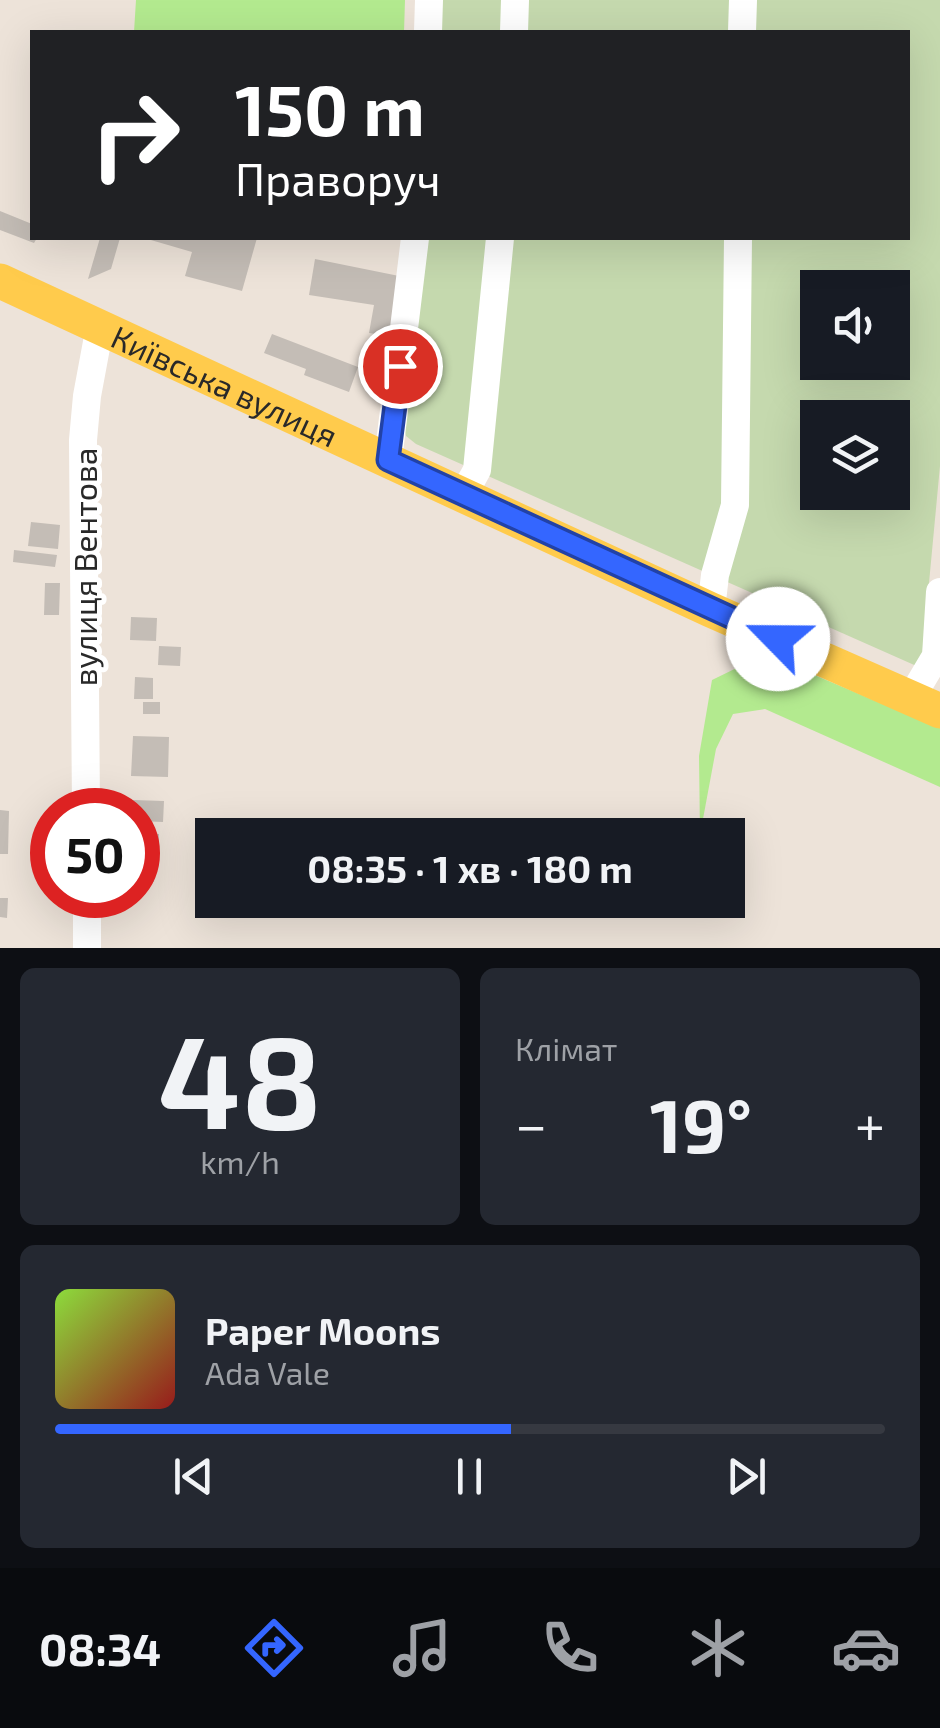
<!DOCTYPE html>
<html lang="uk">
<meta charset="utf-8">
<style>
:root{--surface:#171b24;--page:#242831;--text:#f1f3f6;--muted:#9ea1a6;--line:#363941;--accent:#3466ff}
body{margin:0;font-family:"Exo 2",sans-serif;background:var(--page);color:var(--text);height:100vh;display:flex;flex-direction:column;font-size:38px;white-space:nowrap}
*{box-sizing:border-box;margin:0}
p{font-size:32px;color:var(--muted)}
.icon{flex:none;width:55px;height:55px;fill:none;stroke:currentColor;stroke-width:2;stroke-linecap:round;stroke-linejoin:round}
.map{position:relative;height:948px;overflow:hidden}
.sheet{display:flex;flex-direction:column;gap:20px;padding:20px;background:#0d0f14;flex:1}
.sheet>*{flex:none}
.guide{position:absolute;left:30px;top:30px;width:880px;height:210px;border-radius:0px;box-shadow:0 10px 40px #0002;background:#202124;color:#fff;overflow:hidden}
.buttons{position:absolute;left:800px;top:270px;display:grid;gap:20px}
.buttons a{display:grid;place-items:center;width:110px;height:110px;border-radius:0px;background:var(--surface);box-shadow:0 10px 40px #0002;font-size:50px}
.speed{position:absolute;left:30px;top:788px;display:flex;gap:20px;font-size:50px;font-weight:700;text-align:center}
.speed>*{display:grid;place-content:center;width:130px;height:130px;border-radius:50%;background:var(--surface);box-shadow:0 10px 40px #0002;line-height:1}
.speed .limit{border:15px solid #d22;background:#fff;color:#111}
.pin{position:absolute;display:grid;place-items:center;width:85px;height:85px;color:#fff;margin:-42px;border:5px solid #fff;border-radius:50%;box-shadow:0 2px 10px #0007}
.me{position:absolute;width:110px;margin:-55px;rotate:293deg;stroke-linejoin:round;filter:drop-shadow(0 0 8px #0008)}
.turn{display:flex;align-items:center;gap:35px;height:210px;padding:0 40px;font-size:45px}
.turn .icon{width:130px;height:130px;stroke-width:2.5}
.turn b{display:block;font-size:70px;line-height:85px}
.big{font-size:75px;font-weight:700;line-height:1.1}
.sheet .tile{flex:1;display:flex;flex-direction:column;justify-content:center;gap:15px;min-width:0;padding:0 35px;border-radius:15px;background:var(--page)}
.sheet .dial{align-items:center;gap:0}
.dial b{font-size:130px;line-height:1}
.song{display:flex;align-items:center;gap:30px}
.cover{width:120px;height:120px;border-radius:15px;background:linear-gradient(135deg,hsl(90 70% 55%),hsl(0 70% 35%))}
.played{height:10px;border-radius:5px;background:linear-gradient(90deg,var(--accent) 55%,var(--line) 55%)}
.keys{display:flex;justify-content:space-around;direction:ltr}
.heat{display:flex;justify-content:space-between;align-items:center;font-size:55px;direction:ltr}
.sheet .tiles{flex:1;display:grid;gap:20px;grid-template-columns:1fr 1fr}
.tile:last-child{grid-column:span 2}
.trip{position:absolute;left:195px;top:818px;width:550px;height:100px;border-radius:0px;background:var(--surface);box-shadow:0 10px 40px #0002;font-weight:700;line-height:100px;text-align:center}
.menu{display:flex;height:160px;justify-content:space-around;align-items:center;background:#090b0e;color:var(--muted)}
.menu .icon{width:70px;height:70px}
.menu .selected{color:var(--accent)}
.menu b{font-size:45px;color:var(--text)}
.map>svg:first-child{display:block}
.green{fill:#b3ea8f}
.cemetery{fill:#c5d9ae;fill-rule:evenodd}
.building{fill:#c4bdb6}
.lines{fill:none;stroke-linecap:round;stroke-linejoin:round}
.minor{stroke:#fff;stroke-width:28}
.major{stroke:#ffcb4c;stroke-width:35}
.route-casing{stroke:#2242a6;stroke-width:25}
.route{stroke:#3466ff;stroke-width:18}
.labels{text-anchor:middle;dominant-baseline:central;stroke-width:10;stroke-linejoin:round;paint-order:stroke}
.street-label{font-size:32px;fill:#292929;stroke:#fff}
</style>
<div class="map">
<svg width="940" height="948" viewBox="0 0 940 948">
<rect width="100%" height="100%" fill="#ede3d9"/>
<!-- green -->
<path class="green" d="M 136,0 L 405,0 L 404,32 L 134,32 Z
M 753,660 L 812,674 L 937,727 L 940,712 L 940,787 L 765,709 L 733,714 L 716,749 L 700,835 L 699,756 L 712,680 Z"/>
<!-- cemetery -->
<path class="cemetery" d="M 436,0 L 940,0 L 940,466 L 921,668 L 416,444 L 406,436 L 402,422 L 422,238 L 908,238 L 908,32 L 434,32 ZM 818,288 L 892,288 L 892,362 L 818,362 ZM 818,418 L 892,418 L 892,492 L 818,492 Z"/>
<!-- building -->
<path class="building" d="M 0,211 L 32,224 L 32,238 L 37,238 L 34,243 L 0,230 Z
M 100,238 L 120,238 L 111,269 L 88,279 Z
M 144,238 L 257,238 L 242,291 L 185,276 L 192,252 Z
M 315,259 L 404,277 L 399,337 L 369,333 L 374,305 L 309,295 Z
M 272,334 L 358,367 L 349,392 L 304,375 L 306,369 L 264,353 Z
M 378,338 L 398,340 L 393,378 L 372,376 Z
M 31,522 L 60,525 L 58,549 L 28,546 Z
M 14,550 L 57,555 L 55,567 L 13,562 Z
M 45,583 L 60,583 L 59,615 L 44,615 Z
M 131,617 L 157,618 L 156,641 L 130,640 Z
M 159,646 L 181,647 L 180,666 L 158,665 Z
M 135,677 L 153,678 L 153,699 L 134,699 Z
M 143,702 L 160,702 L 160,714 L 143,714 Z
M 133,736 L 169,737 L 168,777 L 131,776 Z
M 133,800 L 164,801 L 163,822 L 138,821 L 138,810 L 132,810 Z
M 0,810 L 9,811 L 8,854 L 0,854 Z
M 138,834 L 159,834 L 159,852 L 138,852 Z
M 138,858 L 155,858 L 154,882 L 138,882 Z
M 0,898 L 8,898 L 7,918 L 0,917 Z"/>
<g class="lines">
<!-- minor -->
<path class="minor" d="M 428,32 L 429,0
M 514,32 L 515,0
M 742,32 L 743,0
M 388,460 L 415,238
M 463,495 L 477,470 L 500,238
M 711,610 L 715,575 L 735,505 L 738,238
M 911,698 L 936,656 L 940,592
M 86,810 L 83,440 L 87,396 L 100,326
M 87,948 L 87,895"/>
<!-- major -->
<path class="major" id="s1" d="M 0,281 L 711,610 L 940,711"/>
</g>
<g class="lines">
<defs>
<path id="route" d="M 400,366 L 388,460 L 778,639"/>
</defs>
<!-- route casing -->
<use href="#route" class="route-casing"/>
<!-- route -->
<use href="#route" class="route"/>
</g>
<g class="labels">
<!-- street labels -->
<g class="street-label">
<text stroke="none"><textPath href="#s1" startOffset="248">Київська вулиця</textPath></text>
<text transform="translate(84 567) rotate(-90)">вулиця Вентова</text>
</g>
</g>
</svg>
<div class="buttons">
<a><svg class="icon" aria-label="sound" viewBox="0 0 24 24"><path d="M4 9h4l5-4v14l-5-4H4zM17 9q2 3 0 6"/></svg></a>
<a><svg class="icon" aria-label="layers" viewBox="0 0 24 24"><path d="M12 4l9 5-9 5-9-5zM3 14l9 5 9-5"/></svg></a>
</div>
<div class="speed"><div class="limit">50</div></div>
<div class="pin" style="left:400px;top:366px;background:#d93025"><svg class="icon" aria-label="arrive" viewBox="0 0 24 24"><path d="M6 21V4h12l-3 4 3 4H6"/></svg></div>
<svg class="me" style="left:778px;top:639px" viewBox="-20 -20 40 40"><circle r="19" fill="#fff"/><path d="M0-13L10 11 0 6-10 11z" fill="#3466ff"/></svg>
<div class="trip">08:35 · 1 хв · 180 m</div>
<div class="guide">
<div class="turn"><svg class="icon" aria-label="right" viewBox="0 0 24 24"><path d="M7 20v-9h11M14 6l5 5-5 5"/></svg><div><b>150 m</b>Праворуч</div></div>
</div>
</div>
<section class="sheet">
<div class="tiles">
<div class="tile dial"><b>48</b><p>km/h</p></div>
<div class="tile"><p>Клімат</p>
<div class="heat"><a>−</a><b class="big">19°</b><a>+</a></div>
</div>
<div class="tile">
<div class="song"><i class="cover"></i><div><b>Paper Moons</b><p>Ada Vale</p></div></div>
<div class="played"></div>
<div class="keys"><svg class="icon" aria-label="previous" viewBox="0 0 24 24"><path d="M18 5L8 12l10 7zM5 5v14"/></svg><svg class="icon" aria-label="pause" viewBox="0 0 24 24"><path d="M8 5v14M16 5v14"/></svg><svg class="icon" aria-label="next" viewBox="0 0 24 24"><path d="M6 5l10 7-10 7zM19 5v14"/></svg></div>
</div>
</div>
</section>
<nav class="menu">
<b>08:34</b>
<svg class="icon selected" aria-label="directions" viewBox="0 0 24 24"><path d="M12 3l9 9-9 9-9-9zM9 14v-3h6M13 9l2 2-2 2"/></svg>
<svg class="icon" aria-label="music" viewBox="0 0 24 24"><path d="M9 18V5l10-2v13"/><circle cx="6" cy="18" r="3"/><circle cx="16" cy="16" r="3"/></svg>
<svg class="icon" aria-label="phone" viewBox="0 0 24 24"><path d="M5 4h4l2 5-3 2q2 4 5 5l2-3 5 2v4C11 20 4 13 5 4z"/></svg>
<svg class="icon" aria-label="climate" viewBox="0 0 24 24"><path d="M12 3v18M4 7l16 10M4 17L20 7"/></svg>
<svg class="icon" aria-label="car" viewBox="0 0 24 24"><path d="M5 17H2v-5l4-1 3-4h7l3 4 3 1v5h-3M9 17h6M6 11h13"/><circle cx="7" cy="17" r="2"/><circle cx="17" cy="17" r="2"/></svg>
</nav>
